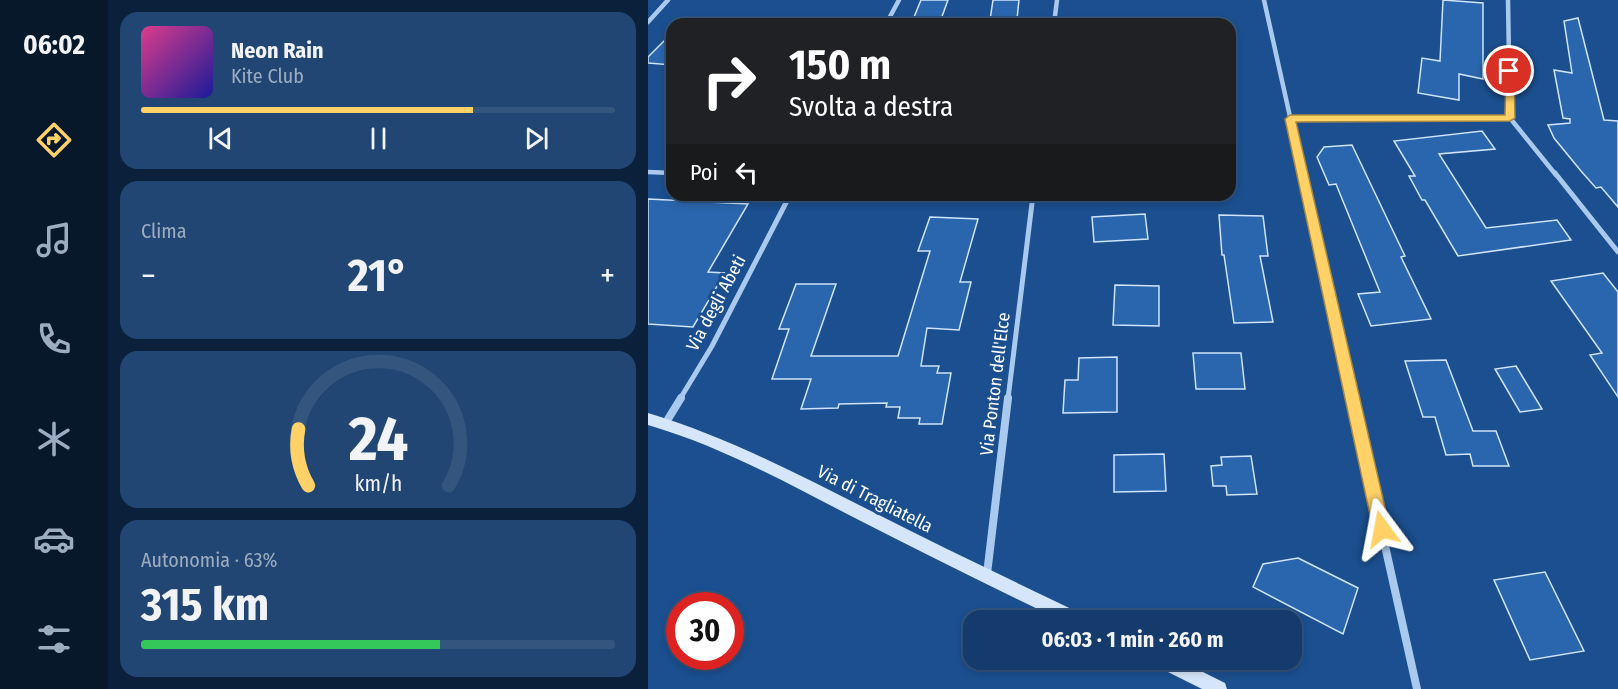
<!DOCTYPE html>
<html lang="it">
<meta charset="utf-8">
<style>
:root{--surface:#143b6b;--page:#214673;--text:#f1f3f6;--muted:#9dadc1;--line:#33557e;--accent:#ffd166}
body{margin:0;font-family:"Fira Sans Condensed",sans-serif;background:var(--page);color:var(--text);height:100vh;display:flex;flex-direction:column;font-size:22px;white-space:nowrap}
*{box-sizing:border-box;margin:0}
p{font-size:20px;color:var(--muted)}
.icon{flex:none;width:33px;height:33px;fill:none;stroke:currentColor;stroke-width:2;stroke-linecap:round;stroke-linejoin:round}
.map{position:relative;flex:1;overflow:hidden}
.details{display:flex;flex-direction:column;gap:12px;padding:12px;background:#0b203b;width:540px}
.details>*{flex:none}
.top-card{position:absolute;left:18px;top:18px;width:570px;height:183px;border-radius:18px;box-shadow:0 3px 9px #0003,0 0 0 2px var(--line);background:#202124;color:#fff;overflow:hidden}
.speed{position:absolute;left:18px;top:592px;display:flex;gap:12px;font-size:30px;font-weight:700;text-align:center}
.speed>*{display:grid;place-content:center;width:78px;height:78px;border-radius:50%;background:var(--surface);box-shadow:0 3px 9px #0003,0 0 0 2px var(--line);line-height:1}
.speed .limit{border:9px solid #d22;background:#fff;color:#111}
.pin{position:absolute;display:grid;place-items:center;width:51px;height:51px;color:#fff;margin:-26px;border:3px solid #fff;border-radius:50%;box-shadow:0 2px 6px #0007}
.me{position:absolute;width:66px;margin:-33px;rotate:347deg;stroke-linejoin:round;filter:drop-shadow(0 0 4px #0008)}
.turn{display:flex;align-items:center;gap:21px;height:126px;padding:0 24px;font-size:27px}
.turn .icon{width:78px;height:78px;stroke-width:2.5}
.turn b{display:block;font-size:42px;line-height:51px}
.then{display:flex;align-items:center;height:57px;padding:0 24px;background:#0003;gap:12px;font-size:22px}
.big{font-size:45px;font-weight:700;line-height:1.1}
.details .tile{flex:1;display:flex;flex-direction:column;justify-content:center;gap:9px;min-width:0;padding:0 21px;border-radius:18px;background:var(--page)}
.details .dial{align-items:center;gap:0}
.dial svg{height:156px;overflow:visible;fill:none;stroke:var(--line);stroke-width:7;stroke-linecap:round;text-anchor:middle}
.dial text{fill:var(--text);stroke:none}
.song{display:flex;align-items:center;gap:18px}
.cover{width:72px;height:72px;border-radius:9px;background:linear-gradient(135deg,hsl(330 70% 55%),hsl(240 70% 35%))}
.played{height:6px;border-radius:3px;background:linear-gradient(90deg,var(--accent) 70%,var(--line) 70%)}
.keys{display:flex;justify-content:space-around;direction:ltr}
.heat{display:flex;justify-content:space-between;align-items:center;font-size:33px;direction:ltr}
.charge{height:9px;border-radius:4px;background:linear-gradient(90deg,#34c759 63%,var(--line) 0)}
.trip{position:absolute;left:315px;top:610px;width:339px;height:60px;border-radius:18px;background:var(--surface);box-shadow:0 3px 9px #0003,0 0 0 2px var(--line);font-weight:700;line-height:60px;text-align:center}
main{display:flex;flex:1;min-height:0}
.tabs{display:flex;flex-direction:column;width:108px;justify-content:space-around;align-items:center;background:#08182b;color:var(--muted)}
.tabs .icon{width:42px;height:42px}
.tabs .current{color:var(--accent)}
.tabs b{font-size:27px;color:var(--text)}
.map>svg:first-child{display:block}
.building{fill:#2a66ad;stroke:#cfe3fa;stroke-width:1.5}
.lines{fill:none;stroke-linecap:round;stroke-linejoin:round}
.street-far2{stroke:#a9c9ee;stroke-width:4.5}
.street-far1{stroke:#a9c9ee;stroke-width:5}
.street{stroke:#a9c9ee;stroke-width:8}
.secondary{fill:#d6e6fa;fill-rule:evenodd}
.route{fill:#ffd166;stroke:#a68842;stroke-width:1.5}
.labels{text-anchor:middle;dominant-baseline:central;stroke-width:6;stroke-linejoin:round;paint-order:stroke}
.street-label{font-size:18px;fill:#fff;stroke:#1b4f8f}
</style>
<main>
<nav class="tabs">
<b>06:02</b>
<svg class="icon current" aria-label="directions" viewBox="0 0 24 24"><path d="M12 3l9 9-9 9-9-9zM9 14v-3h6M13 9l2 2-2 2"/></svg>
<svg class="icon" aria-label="music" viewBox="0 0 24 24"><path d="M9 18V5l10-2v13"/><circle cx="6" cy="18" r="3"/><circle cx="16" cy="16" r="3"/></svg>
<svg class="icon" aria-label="phone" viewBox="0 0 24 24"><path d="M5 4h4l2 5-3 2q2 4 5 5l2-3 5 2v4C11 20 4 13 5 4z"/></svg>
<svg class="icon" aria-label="climate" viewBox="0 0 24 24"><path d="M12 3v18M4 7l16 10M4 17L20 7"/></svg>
<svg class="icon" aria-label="car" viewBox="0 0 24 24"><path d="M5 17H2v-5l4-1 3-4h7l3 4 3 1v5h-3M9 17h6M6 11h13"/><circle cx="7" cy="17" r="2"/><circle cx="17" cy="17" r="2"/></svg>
<svg class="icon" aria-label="filters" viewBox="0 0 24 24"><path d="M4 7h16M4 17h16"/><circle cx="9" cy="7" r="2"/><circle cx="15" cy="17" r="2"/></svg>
</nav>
<section class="details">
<div class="tile">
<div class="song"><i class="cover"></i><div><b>Neon Rain</b><p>Kite Club</p></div></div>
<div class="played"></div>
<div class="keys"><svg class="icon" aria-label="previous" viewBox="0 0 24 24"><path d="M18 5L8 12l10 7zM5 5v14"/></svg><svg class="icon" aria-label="pause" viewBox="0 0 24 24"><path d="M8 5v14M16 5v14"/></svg><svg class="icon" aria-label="next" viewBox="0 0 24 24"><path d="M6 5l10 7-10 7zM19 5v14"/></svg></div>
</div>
<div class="tile"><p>Clima</p>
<div class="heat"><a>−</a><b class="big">21°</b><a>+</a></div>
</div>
<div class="tile dial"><svg viewBox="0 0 100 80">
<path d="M14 69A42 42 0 1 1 86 69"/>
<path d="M14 69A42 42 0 0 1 9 40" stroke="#ffd166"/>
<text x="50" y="56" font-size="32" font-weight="700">24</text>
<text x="50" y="72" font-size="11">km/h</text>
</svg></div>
<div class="tile"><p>Autonomia · 63%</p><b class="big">315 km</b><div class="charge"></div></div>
</section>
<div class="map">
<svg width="970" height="689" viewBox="0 0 970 689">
<rect width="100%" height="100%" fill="#1b4f8f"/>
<!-- building -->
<path class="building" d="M 273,0 L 300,0 L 292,22 L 264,22 Z
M 345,0 L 371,0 L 369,19 L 342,20 Z
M 795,0 L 835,3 L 835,79 L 811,74 L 811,100 L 770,93 L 774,58 L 792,61 Z
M 930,18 L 956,120 L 970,121 L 970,207 L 953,187 L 948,188 L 933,171 L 906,138 L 900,125 L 922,123 L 922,119 L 915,118 L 906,70 L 924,73 L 916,21 Z
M 24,33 L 24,65 L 0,63 L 0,57 Z
M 834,131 L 847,149 L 791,154 L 838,228 L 909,220 L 923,240 L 810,256 L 777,200 L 774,200 L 761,176 L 767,176 L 746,141 Z
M 704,145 L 757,256 L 753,257 L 783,319 L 723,326 L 710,294 L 732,292 L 688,184 L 681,185 L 669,157 L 676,147 Z
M 0,199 L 100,204 L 60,272 L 77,273 L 45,327 L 0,324 Z
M 497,214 L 500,239 L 446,242 L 444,217 Z
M 571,215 L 615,216 L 620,256 L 612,256 L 625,322 L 586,323 L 576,255 L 574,255 Z
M 282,217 L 330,219 L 312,282 L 323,282 L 311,330 L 279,328 L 273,366 L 291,366 L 289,373 L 303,373 L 294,424 L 271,424 L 272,418 L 250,418 L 252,407 L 238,407 L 239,403 L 191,404 L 190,408 L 153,409 L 163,379 L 124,379 L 141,329 L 131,329 L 148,284 L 188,284 L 163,356 L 250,356 L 282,251 L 270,251 Z
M 955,273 L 970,292 L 970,397 L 942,355 L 954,353 L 903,281 Z
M 467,285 L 511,286 L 511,326 L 465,325 Z
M 545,353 L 593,353 L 597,389 L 548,389 Z
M 469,357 L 469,412 L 415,413 L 417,380 L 430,380 L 431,358 Z
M 798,360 L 825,431 L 848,431 L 861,466 L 825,466 L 822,454 L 798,455 L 787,417 L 775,417 L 757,361 Z
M 868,366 L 894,409 L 872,412 L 847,369 Z
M 516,454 L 518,491 L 466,492 L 466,455 Z
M 603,456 L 609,494 L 579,495 L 578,486 L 565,486 L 563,466 L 574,465 L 573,457 Z
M 650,558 L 710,588 L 695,634 L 605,587 L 615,564 Z
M 897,572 L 936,651 L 882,660 L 846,580 Z"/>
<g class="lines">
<!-- street-far2 -->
<path class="street-far2" d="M 616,0 L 655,175
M 860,0 L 862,118 L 908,175
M 0,22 L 20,0
M 238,24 L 251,0
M 406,24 L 409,0
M 642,119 L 862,118
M 0,172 L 24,173"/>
<!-- street-far1 -->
<path class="street-far1" d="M 654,173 L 705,399
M 907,173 L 970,252
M 32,399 L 64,346 L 142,195
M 360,399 L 385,195"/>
<!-- street -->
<path class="street" d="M 704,398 L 769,689
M 17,424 L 33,398
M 339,574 L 360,398"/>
<!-- secondary -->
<path class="secondary" d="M 0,413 C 80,437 151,475 225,512 C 296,548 367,582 438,616 L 441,621 L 416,621 L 398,613 C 333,582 268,549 203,516 C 137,482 72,446 0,425 Z
M 506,660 L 531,660 L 577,683 L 579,689 L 554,689 L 508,666 Z"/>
</g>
<!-- route -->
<path class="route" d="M 858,69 L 866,71 L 867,118 L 862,121 L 648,122 L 742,529 L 739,535 L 734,537 L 728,535 L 725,529 L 637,119 L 642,115 L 857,115 Z"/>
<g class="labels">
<!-- street labels -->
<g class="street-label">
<text transform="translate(68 303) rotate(-62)">Via degli Abeti</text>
<text transform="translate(347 384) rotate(-83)">Via Ponton dell'Elce</text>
<text transform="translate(227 499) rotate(27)">Via di Tragliatella</text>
</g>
</g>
</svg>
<div class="speed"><div class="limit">30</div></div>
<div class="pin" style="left:861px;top:71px;background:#d93025"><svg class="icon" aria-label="arrive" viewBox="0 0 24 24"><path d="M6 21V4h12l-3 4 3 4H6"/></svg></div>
<svg class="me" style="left:734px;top:529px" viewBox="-20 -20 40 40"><path d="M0-17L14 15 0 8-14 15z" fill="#ffd166" stroke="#fff" stroke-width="4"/></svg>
<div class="trip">06:03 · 1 min · 260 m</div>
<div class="top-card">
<div class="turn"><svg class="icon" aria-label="right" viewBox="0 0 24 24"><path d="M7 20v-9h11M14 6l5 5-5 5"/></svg><div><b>150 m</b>Svolta a destra</div></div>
<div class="then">Poi<svg class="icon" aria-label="left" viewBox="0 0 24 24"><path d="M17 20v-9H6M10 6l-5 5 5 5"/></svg></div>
</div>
</div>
</main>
